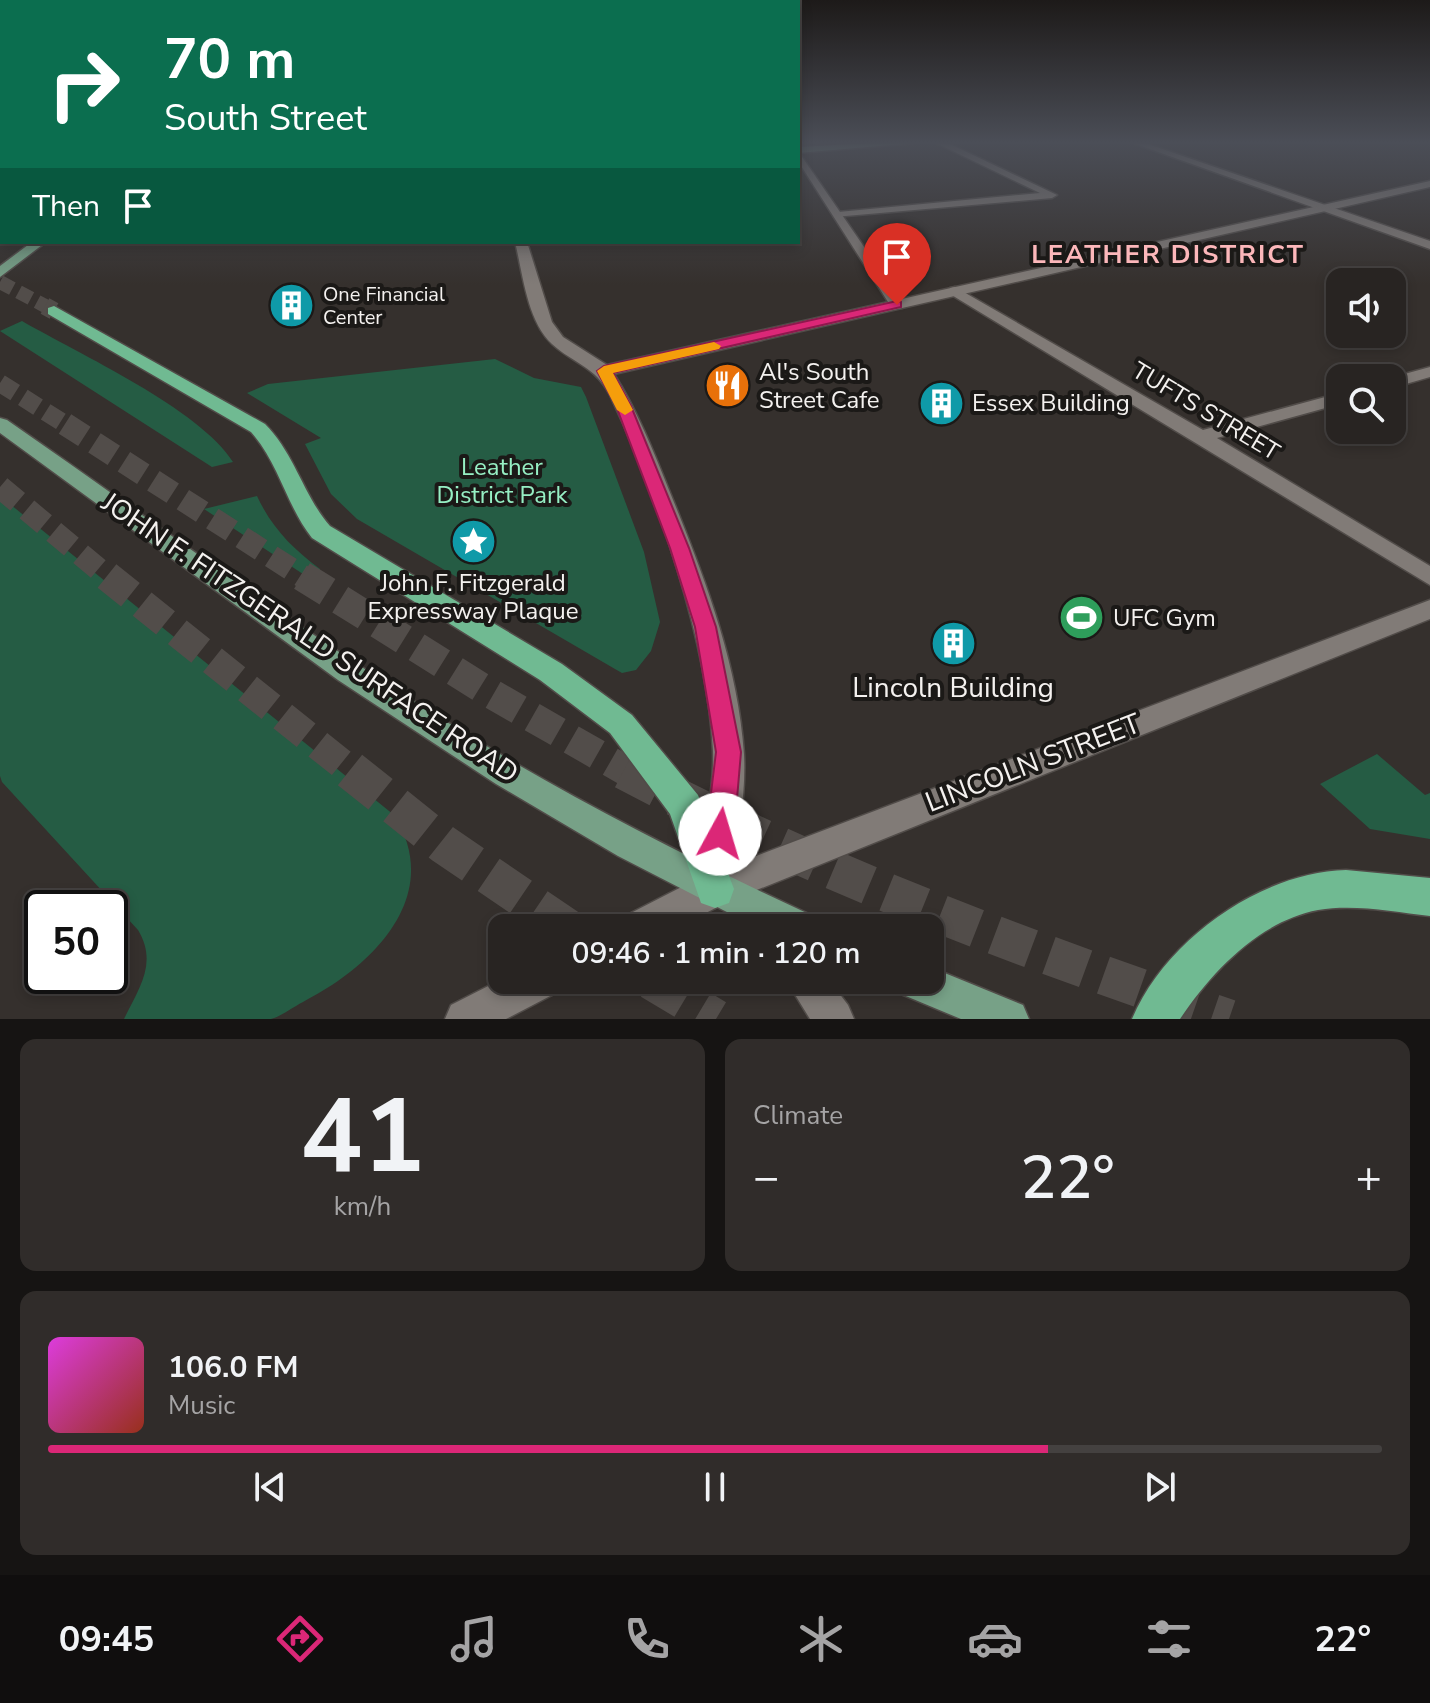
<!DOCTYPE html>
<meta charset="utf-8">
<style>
:root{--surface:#282422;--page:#302c2a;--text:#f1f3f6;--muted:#a5a4a5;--line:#444140;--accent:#db2777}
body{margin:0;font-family:"Nunito Sans",sans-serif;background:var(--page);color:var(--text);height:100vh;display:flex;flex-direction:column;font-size:30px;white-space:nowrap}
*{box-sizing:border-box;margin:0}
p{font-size:26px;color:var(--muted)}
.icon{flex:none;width:44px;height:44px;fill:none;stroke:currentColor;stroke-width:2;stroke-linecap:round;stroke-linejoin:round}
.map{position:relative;height:1019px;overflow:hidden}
.panel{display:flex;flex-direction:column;gap:20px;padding:20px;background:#161413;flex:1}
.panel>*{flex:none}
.hud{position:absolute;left:0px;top:0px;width:800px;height:244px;box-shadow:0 4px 12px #0003,0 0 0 2px var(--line);background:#0b6e4f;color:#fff;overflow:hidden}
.controls{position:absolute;left:1326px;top:268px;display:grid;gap:16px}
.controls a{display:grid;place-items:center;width:80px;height:80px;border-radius:16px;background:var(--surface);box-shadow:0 4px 12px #0003,0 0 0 2px var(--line);font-size:40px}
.speed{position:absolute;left:24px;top:890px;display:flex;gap:16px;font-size:40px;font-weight:700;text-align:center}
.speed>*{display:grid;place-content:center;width:104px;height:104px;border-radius:50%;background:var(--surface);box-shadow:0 4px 12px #0003,0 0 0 2px var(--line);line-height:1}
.speed .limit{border:4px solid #111;border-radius:12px;background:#fff;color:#111}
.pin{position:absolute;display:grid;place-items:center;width:68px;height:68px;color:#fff;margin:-82px -34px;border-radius:50% 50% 50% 0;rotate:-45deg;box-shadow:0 0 8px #0007}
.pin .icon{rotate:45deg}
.me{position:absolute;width:88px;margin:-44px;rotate:6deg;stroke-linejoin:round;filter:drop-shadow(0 0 6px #0008)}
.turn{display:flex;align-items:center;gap:28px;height:168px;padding:0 32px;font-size:36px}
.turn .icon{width:104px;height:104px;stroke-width:2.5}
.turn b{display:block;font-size:56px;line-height:68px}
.then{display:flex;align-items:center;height:76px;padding:0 32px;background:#0003;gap:16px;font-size:30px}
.big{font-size:60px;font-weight:600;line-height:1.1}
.panel .widget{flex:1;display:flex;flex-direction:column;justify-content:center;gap:12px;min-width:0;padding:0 28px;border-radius:16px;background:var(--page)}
.panel .dial{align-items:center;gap:0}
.dial b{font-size:104px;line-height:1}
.song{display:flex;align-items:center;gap:24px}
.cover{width:96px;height:96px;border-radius:12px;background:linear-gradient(135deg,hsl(300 70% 55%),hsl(10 70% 35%))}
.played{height:8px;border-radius:4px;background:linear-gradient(90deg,var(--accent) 75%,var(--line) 75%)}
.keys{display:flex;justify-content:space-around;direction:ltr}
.heat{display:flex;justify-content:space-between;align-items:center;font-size:44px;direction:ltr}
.panel .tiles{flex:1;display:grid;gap:20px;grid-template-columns:1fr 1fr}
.widget:last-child{grid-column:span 2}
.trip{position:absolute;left:488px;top:914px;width:456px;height:80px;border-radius:16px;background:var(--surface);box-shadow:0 4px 12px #0003,0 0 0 2px var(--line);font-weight:600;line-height:80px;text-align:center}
.dock{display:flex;height:128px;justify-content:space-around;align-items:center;background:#100e0e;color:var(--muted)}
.dock .icon{width:56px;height:56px}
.dock .current{color:var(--accent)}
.dock b{font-size:36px;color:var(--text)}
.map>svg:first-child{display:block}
.green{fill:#255c44}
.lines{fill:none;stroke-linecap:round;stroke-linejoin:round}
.motorway-tunnel-far5{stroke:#524d4a;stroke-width:11;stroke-dasharray:11 6;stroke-linecap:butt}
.motorway-tunnel-far4{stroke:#524d4a;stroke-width:14;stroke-dasharray:14 7;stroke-linecap:butt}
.motorway-tunnel-far3{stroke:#524d4a;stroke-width:18;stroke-dasharray:18 9;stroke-linecap:butt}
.motorway-tunnel-far2{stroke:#524d4a;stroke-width:23;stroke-dasharray:23 12;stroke-linecap:butt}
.motorway-tunnel-far1{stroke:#524d4a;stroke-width:30;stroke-dasharray:30 15;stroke-linecap:butt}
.motorway-tunnel{stroke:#524d4a;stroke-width:39;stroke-dasharray:39 19;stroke-linecap:butt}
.service-casing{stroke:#514c49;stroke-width:3}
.minor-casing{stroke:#514c49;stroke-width:3}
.secondary-casing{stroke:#514c49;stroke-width:3}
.primary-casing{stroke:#514c49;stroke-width:3}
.motorway-casing{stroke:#514c49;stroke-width:3}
.service{fill:#817b77;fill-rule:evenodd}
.minor{fill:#817b77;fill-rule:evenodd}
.secondary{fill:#817b77;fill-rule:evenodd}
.primary{fill:#77a187;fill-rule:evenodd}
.motorway{fill:#70ba92;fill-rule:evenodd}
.route{fill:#db2777;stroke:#8e194d;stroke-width:2}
.slow{fill:#f59e0b}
.labels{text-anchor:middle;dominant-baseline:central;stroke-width:8;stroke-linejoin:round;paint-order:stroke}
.far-poi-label{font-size:20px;fill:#f4f1ef;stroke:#1b1917;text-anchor:start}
.poi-label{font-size:24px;fill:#f4f1ef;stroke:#1b1917;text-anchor:start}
.street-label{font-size:24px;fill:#f4f1ef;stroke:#1b1917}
.park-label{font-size:24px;fill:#96efc4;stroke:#1b1917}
.far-district-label{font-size:26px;font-weight:bold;letter-spacing:2px;fill:#fcb7ba;stroke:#1b1917}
.near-street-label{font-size:28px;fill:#f4f1ef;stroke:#1b1917}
.near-poi-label{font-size:28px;fill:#f4f1ef;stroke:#1b1917}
</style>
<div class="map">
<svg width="1430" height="1019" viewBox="0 0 1430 1019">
<rect width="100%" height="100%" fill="#35302d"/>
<!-- green -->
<path class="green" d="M 22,321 C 79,354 200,409 233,462 L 212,467 L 0,331 Z
M 495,359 L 534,378 L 581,387 L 586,397 L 644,552 L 660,622 L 651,651 L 636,670 L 622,673 L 615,669 L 357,519 L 331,494 L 305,444 L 321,438 L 247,393 L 268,384 Z
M 0,496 L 394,815 C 445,896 372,967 303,1002 C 293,1007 282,1016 271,1019 C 258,1019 241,1019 228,1019 C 194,1019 159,1019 124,1019 C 139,988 158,963 138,930 L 2,782 L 0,776 Z
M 257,496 C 272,528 292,548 320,569 L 318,574 L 306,576 L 204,509 Z
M 1377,754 L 1425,795 L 1430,793 L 1430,839 L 1370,829 L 1320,784 Z"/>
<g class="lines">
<!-- motorway-tunnel-far5 -->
<path class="motorway-tunnel-far5" d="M 798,147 L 869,143"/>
<!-- motorway-tunnel-far4 -->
<path class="motorway-tunnel-far4" d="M 0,282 L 49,308"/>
<!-- motorway-tunnel-far3 -->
<path class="motorway-tunnel-far3" d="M 45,306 L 54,311
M 0,383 L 68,426"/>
<!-- motorway-tunnel-far2 -->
<path class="motorway-tunnel-far2" d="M 65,424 L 305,578
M 0,487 L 109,578"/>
<!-- motorway-tunnel-far1 -->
<path class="motorway-tunnel-far1" d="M 107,576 L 352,772
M 302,576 L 490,693 L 628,772"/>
<!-- motorway-tunnel -->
<path class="motorway-tunnel" d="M 350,770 L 443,844 L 567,928
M 624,770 C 817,873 1022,948 1229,1019
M 651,980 L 716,1019"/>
<defs>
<path id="service" d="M 936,143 L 948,143 L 1057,195 L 1052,198 L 834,217 L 834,213 L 838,212 L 1040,193 Z"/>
<path id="minor" d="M 1133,143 L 1145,143 L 1430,241 L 1430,249 Z
M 798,151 L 904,305 L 902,308 L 892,308 L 890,305 L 798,161 Z
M 955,287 L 1203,430 L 1340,393 L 1340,404 L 1217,438 L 1430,566 L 1430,585 L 950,294 L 950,288 Z
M 1430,367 L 1430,377 L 1392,388 L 1390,378 Z"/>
<path id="secondary" d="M 1430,181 L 1430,187 L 614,374 C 637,410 653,450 669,490 C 703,573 738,663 744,754 C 746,791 739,828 735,864 L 1430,600 L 1430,619 L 727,902 L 677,928 L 622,928 L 627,915 L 699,878 C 700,836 715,794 713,751 C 708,642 657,494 610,395 C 595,366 574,364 552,344 C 527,321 523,274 515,242 L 527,242 L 552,322 L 563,337 L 607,365 Z
M 502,979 L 559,980 L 554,994 L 506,1019 L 445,1019 L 451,1005 Z
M 786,980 L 829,980 L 848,1005 L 854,1019 L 810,1019 Z"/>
<path id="primary" d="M 871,143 L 915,143 L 798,153 L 798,147 Z
M 0,189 L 2,189 L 2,195 L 0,195 Z
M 2,225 L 2,233 L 0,234 L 0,226 Z
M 32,242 L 46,242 L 0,277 L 0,266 Z
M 0,418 L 7,420 C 163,528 315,642 478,741 C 585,806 697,862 811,915 L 816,928 L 758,928 L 618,856 L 496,784 L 338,680 L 0,433 Z
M 930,967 L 1023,1005 L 1029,1019 L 961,1019 L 901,994 L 896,980 L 930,980 Z"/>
<path id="motorway" d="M 54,306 L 265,424 C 295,454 303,495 330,526 L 562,664 L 632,715 L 698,795 L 734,889 L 729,903 L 715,908 L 701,903 L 670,814 L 610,733 L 540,680 L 312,538 C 286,505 279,463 251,432 L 48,314 L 48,308 Z
M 1346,870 L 1430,878 L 1430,916 C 1394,912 1355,904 1318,910 C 1260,921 1212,971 1180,1019 L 1132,1019 C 1165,940 1261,872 1346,870 Z"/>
</defs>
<!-- service casing -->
<use href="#service" class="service-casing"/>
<!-- minor casing -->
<use href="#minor" class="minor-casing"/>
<!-- secondary casing -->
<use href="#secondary" class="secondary-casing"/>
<!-- primary casing -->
<use href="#primary" class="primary-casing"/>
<!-- motorway casing -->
<use href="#motorway" class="motorway-casing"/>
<!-- service -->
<use href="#service" class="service"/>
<!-- minor -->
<use href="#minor" class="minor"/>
<!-- secondary -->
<use href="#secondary" class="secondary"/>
<!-- primary -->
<use href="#primary" class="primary"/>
<!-- motorway -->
<use href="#motorway" class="motorway"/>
</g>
<!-- sky -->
<linearGradient id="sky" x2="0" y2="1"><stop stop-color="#1d1a19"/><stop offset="0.5" stop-color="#4b4e57"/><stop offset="1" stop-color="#4b4e57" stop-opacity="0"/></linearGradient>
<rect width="1430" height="285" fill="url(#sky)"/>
<!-- route -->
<path class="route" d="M 897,301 L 901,302 L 901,307 L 613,373 L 631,406 L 689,548 L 716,627 L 741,752 L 734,834 L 730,843 L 720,847 L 710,843 L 706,834 L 716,752 L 695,627 L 670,548 L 616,406 L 597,371 L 604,366 Z"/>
<!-- slow -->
<path class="slow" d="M 714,342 L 721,346 L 719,349 L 613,373 L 633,410 L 625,415 L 617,410 L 597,371 L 604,366 Z"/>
<!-- icons -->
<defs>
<symbol id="building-disc" viewBox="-11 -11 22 22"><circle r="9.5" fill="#0f9aa8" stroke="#1b1917"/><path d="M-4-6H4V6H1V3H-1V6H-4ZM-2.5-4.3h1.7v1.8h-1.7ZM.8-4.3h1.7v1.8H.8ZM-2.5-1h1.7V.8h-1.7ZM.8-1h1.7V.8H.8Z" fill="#fff"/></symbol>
<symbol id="restaurant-disc" viewBox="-11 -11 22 22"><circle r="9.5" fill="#e8710a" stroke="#1b1917"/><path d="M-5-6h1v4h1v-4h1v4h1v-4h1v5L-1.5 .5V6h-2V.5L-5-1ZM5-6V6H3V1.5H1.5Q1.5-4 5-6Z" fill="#fff"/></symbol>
<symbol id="sight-disc" viewBox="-11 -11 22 22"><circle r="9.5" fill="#0f9aa8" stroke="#1b1917"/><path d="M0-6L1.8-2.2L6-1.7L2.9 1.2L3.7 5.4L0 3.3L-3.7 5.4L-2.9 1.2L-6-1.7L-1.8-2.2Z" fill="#fff"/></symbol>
<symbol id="stadium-disc" viewBox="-11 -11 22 22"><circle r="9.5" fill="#2e9e5b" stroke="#1b1917"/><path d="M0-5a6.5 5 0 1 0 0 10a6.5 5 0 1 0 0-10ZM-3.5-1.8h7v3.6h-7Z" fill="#fff"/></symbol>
</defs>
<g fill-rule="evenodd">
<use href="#building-disc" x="266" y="280" width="51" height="51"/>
<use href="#restaurant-disc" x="702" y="360" width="51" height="51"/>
<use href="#building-disc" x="916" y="378" width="51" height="51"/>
<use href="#sight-disc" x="448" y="516" width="51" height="51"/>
<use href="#stadium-disc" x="1056" y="592" width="51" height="51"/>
<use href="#building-disc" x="928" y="618" width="51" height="51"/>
</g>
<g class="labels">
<!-- far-poi labels -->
<g class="far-poi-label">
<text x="323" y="294">One Financial<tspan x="323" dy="23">Center</tspan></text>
</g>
<!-- poi labels -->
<g class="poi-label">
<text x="759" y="372">Al's South<tspan x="759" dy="28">Street Cafe</tspan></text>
<text x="972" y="403">Essex Building</text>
<text x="473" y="583" text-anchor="middle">John F. Fitzgerald<tspan x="473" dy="28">Expressway Plaque</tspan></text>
<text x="1113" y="618">UFC Gym</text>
</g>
<!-- street labels -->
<g class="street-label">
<text transform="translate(1206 411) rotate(31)">TUFTS STREET</text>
</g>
<!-- park labels -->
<g class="park-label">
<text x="502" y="467">Leather<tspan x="502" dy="28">District Park</tspan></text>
</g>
<!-- far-district labels -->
<g class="far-district-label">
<text x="1168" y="254">LEATHER DISTRICT</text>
</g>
<!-- near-street labels -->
<g class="near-street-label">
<text transform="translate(310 638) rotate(34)">JOHN F. FITZGERALD SURFACE ROAD</text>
<text transform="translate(1033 763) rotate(-21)">LINCOLN STREET</text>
</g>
<!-- near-poi labels -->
<g class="near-poi-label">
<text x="953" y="688">Lincoln Building</text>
</g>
</g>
</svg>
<div class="controls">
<a><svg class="icon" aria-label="sound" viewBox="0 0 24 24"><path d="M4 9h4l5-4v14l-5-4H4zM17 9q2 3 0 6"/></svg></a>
<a><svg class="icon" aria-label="search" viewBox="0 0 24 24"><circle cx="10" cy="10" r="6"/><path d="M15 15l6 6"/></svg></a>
</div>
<div class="speed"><div class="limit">50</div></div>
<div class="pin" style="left:897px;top:305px;background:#d93025"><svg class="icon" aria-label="arrive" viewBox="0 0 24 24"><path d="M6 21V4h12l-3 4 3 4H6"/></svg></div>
<svg class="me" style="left:720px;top:834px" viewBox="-20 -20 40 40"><circle r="19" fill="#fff"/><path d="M0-13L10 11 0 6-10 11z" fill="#db2777"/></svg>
<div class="trip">09:46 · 1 min · 120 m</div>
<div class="hud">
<div class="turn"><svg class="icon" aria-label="right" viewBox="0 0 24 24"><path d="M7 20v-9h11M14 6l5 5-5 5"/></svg><div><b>70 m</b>South Street</div></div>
<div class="then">Then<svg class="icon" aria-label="arrive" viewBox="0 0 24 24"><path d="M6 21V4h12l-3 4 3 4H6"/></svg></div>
</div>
</div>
<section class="panel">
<div class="tiles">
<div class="widget dial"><b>41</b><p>km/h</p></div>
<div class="widget"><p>Climate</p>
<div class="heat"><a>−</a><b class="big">22°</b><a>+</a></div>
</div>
<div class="widget">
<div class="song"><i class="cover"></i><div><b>106.0 FM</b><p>Music</p></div></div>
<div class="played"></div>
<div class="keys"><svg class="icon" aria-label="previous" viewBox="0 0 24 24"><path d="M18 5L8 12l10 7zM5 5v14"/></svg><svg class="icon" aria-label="pause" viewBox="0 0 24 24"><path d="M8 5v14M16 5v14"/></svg><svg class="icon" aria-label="next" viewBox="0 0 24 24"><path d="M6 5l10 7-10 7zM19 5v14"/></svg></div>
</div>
</div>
</section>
<nav class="dock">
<b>09:45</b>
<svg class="icon current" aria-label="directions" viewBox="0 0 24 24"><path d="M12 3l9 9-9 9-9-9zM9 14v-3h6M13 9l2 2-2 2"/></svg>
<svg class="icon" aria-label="music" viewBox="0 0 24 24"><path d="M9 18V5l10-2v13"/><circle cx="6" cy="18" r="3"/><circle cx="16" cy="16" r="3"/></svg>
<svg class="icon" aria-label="phone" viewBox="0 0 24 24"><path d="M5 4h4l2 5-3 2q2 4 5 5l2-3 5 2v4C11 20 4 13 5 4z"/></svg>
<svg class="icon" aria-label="climate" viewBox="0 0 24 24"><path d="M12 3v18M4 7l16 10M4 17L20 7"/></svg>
<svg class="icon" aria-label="car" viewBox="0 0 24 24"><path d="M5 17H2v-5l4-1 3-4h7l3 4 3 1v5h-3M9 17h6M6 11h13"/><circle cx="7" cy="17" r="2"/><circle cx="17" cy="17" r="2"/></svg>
<svg class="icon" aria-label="filters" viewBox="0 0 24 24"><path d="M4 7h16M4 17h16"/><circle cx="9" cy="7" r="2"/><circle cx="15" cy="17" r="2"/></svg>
<b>22°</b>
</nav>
